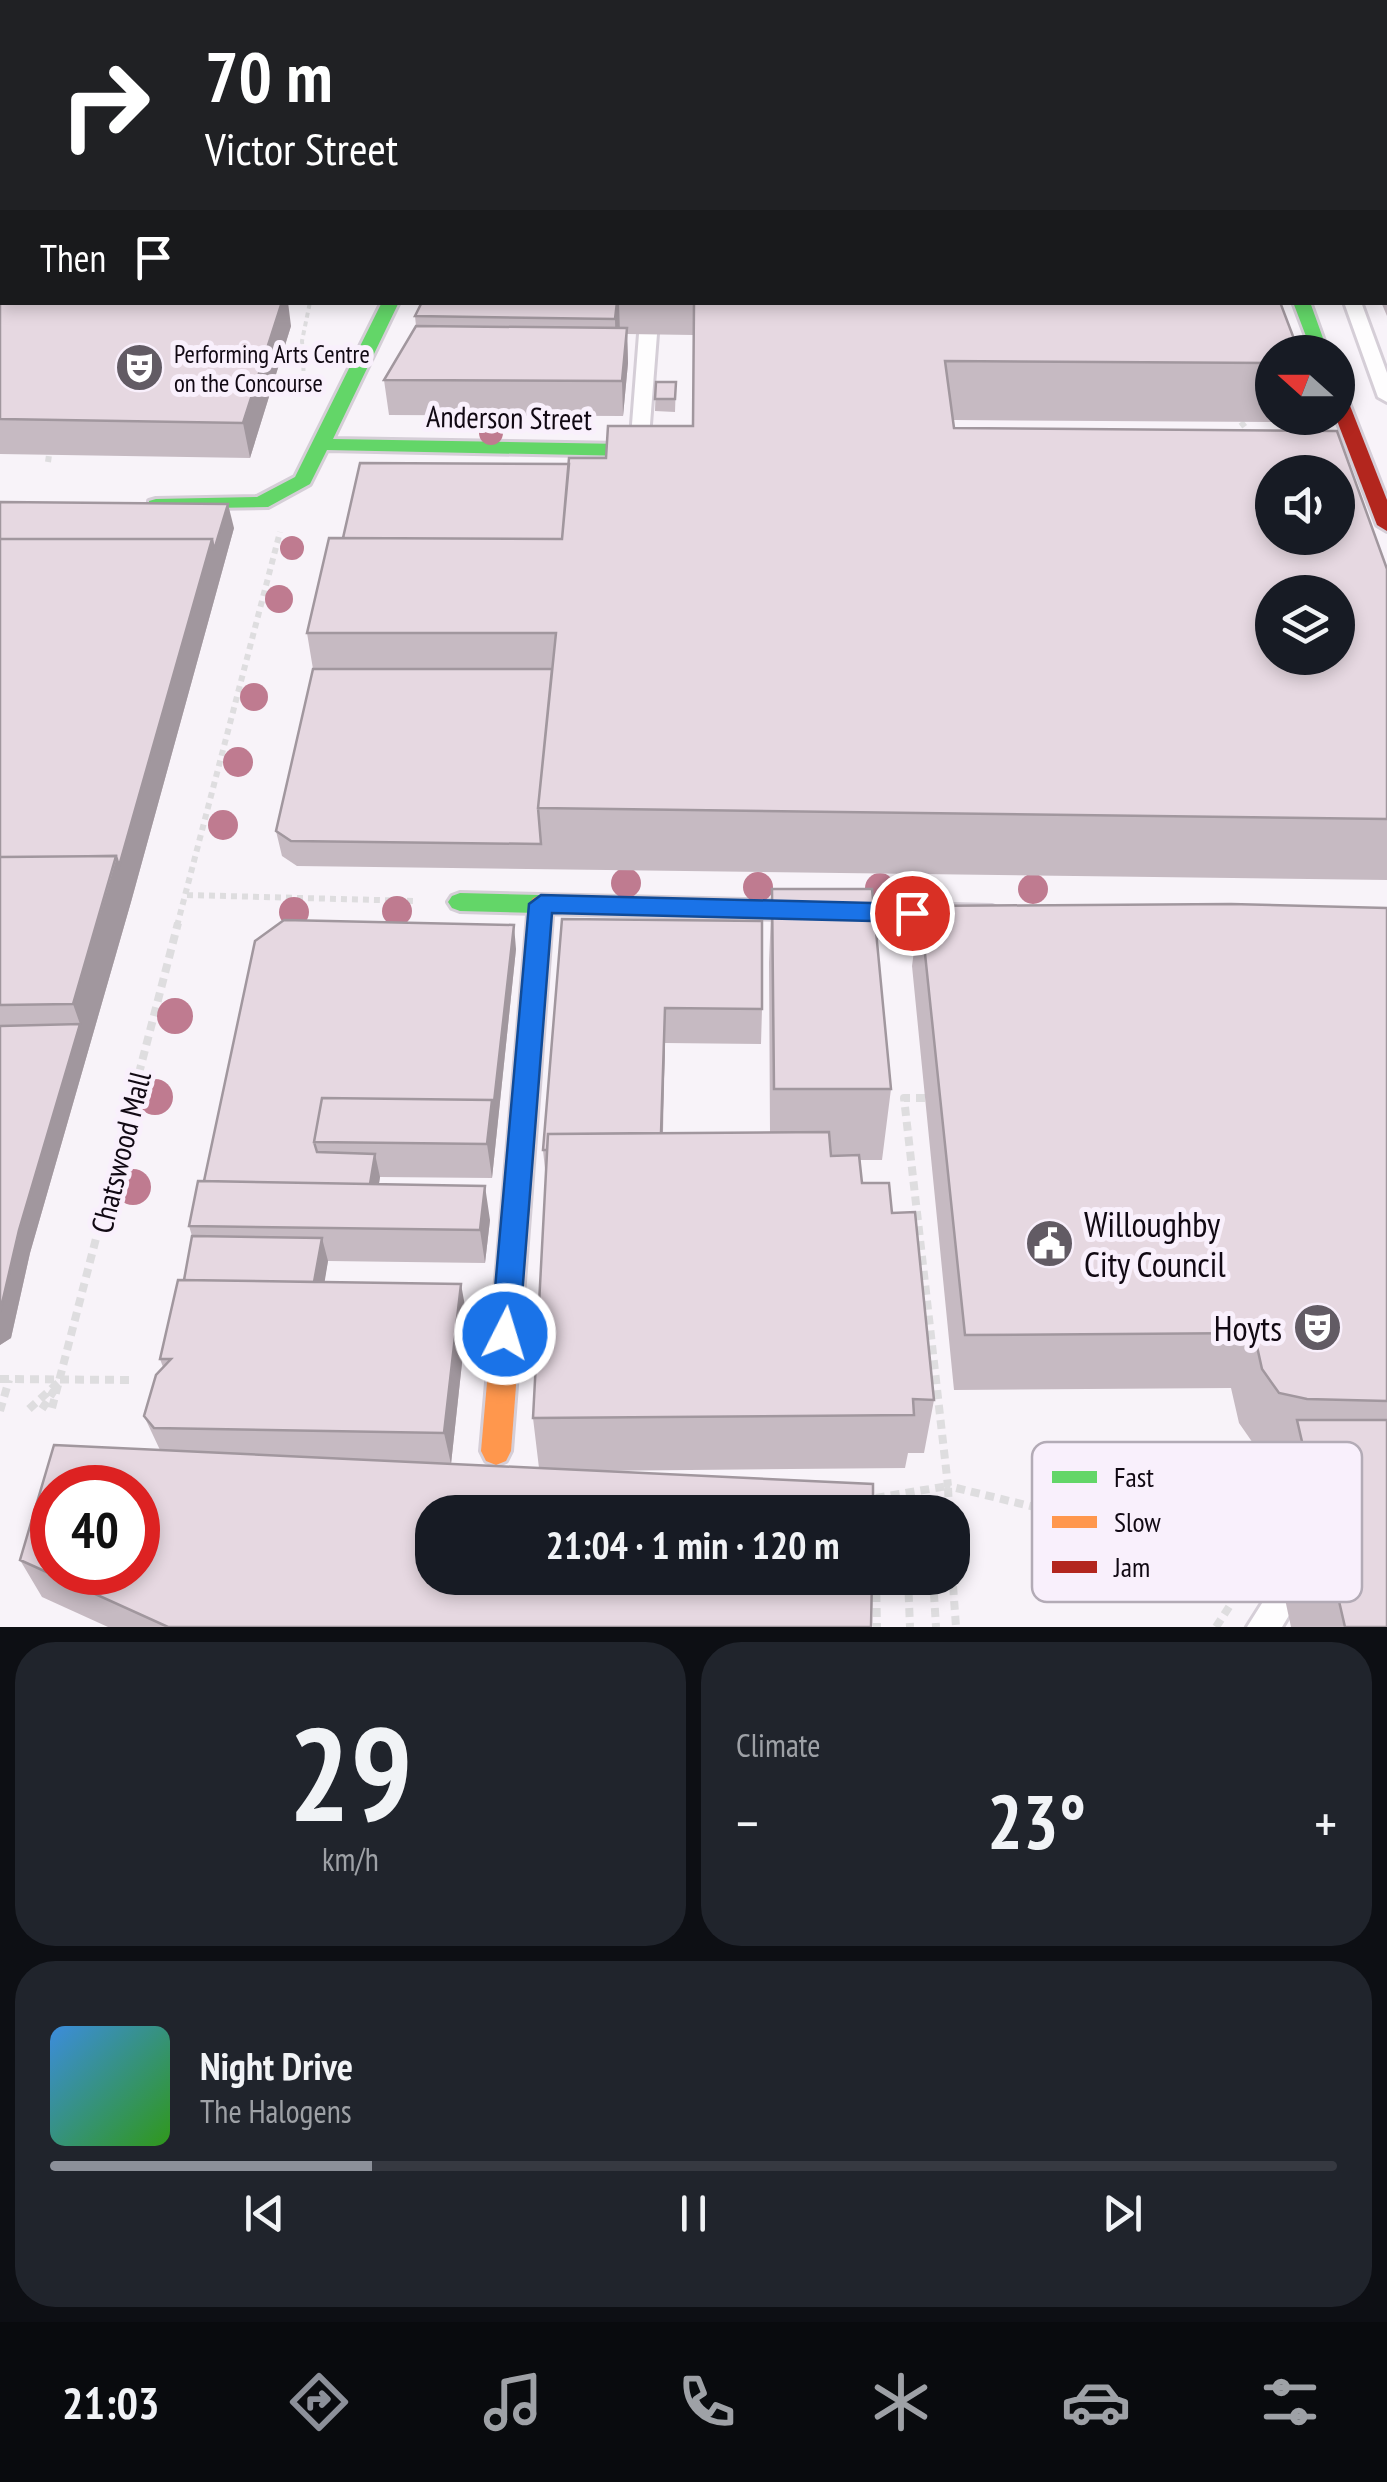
<!DOCTYPE html>
<meta charset="utf-8">
<style>
:root{--surface:#171b24;--page:#20242c;--text:#f1f3f6;--muted:#9ea1a6;--line:#363941;--accent:#8c9099}
body{margin:0;font-family:"PT Sans Narrow",sans-serif;background:var(--page);color:var(--text);height:100vh;display:flex;flex-direction:column;font-size:38px;white-space:nowrap}
*{box-sizing:border-box;margin:0}
p{font-size:32px;color:var(--muted)}
.icon{flex:none;width:55px;height:55px;fill:none;stroke:currentColor;stroke-width:2;stroke-linecap:round;stroke-linejoin:round}
.map{position:relative;height:1627px;overflow:hidden}
.sheet{display:flex;flex-direction:column;gap:15px;padding:15px;background:#0d0f14;flex:1}
.sheet>*{flex:none}
.guide{position:absolute;left:0px;top:0px;width:1388px;height:305px;box-shadow:0 5px 15px #0003;background:#202124;color:#fff;overflow:hidden}
.needle{width:65px;rotate:291deg}
.buttons{position:absolute;left:1255px;top:335px;display:grid;gap:20px}
.buttons a{display:grid;place-items:center;width:100px;height:100px;border-radius:50%;background:var(--surface);box-shadow:0 5px 15px #0003;font-size:50px}
.speed{position:absolute;left:30px;top:1465px;display:flex;gap:20px;font-size:50px;font-weight:700;text-align:center}
.speed>*{display:grid;place-content:center;width:130px;height:130px;border-radius:50%;background:var(--surface);box-shadow:0 5px 15px #0003;line-height:1}
.speed .limit{border:15px solid #d22;background:#fff;color:#111}
.pin{position:absolute;display:grid;place-items:center;width:85px;height:85px;color:#fff;margin:-42px;border:5px solid #fff;border-radius:50%;box-shadow:0 2px 10px #0007}
.me{position:absolute;width:110px;margin:-55px;rotate:5deg;stroke-linejoin:round;filter:drop-shadow(0 0 8px #0008)}
.turn{display:flex;align-items:center;gap:35px;height:210px;padding:0 40px;font-size:45px}
.turn .icon{width:130px;height:130px;stroke-width:2.5}
.turn b{display:block;font-size:70px;line-height:85px}
.then{display:flex;align-items:center;height:95px;padding:0 40px;background:#0003;gap:20px;font-size:38px}
.big{font-size:75px;font-weight:800;line-height:1.1}
.sheet .widget{flex:1;display:flex;flex-direction:column;justify-content:center;gap:15px;min-width:0;padding:0 35px;border-radius:40px;background:var(--page)}
.sheet .dial{align-items:center;gap:0}
.dial b{font-size:130px;line-height:1}
.song{display:flex;align-items:center;gap:30px}
.cover{width:120px;height:120px;border-radius:15px;background:linear-gradient(135deg,hsl(210 70% 55%),hsl(110 70% 35%))}
.played{height:10px;border-radius:5px;background:linear-gradient(90deg,var(--accent) 25%,var(--line) 25%)}
.keys{display:flex;justify-content:space-around;direction:ltr}
.heat{display:flex;justify-content:space-between;align-items:center;font-size:55px;direction:ltr}
.sheet .tiles{flex:1;display:grid;gap:15px;grid-template-columns:1fr 1fr}
.widget:last-child{grid-column:span 2}
.trip{position:absolute;left:415px;top:1495px;width:555px;height:100px;border-radius:40px;background:var(--surface);box-shadow:0 5px 15px #0003;font-weight:800;line-height:100px;text-align:center}
.tab-bar{display:flex;height:160px;justify-content:space-around;align-items:center;background:#090b0e;color:var(--muted)}
.tab-bar .icon{width:70px;height:70px}
.tab-bar .current{color:var(--accent)}
.tab-bar b{font-size:45px;color:var(--text)}
.map>svg:first-child{display:block}
.lines{fill:none;stroke-linecap:round;stroke-linejoin:round}
.lane-casing{stroke:#d5ced7;stroke-width:6}
.fast-casing{stroke:#d5ced7;stroke-width:6}
.slow-casing{stroke:#d5ced7;stroke-width:6}
.jam-casing{stroke:#d5ced7;stroke-width:6}
.path-far2{stroke:#dedddf;stroke-width:4;stroke-dasharray:5 4;stroke-linecap:butt}
.path-far1{stroke:#dedddf;stroke-width:6;stroke-dasharray:6 5;stroke-linecap:butt}
.path{stroke:#dedddf;stroke-width:8;stroke-dasharray:9 6;stroke-linecap:butt}
.lane{fill:#fefdfe;fill-rule:evenodd}
.fast{fill:#63d668;fill-rule:evenodd}
.slow{fill:#ff974d;fill-rule:evenodd}
.jam{fill:#b3261e;fill-rule:evenodd}
.tree{fill:#bf7b90}
.wall{fill:#c6bac2}
.shaded-wall{fill:#a1979e}
.building{fill:#e6d8e1;stroke:#a1979e;stroke-width:2.5;fill-rule:evenodd}
.route{fill:#1a73e8;stroke:#114b97;stroke-width:2.5}
.labels{text-anchor:middle;dominant-baseline:central;stroke-width:10;stroke-linejoin:round;paint-order:stroke}
.far-poi-label{font-size:25px;fill:#110913;stroke:#f9f0fc;text-anchor:start}
.street-label{font-size:30px;fill:#110913;stroke:#f9f0fc}
.near-poi-label{font-size:35px;fill:#110913;stroke:#f9f0fc;text-anchor:start}
.key{fill:#f9f0fc;stroke:#b3abb6;stroke-width:2.5}
.key-label{font-size:28px;fill:#110913}
</style>
<div class="map">
<svg width="1387" height="1627" viewBox="0 0 1387 1627">
<rect width="100%" height="100%" fill="#f8f3f9"/>
<g class="lines">
<defs>
<path id="lane" d="M 949,0 L 963,0 L 964,2 L 951,2 Z
M 2,155 L 2,169 L 0,170 L 0,156 Z
M 1344,302 L 1361,302 L 1387,373 L 1387,402 L 1378,397 Z
M 648,329 L 657,334 L 648,450 L 639,456 L 630,450 L 639,334 Z
M 1284,1581 L 1295,1586 L 1300,1597 L 1282,1627 L 1247,1627 L 1273,1586 Z"/>
<path id="fast" d="M 1177,0 L 1191,0 L 1192,2 L 1179,2 Z
M 382,302 L 399,302 L 333,439 L 680,445 L 689,451 L 680,457 L 327,450 L 310,484 L 268,507 L 149,509 L 149,501 L 156,499 L 257,497 L 295,477 Z
M 1293,302 L 1310,302 L 1328,352 L 1312,352 Z
M 460,893 L 992,906 L 1000,909 L 1004,915 L 1000,921 L 992,924 L 460,911 L 452,908 L 448,902 L 452,896 Z"/>
<path id="slow" d="M 541,895 L 549,898 L 553,904 L 511,1451 L 506,1461 L 496,1465 L 486,1461 L 481,1451 L 529,904 L 533,898 Z"/>
<path id="jam" d="M 1338,393 L 1347,398 L 1387,500 L 1387,531 L 1377,525 L 1336,418 Z"/>
</defs>
<!-- lane casing -->
<use href="#lane" class="lane-casing"/>
<!-- fast casing -->
<use href="#fast" class="fast-casing"/>
<!-- slow casing -->
<use href="#slow" class="slow-casing"/>
<!-- jam casing -->
<use href="#jam" class="jam-casing"/>
<!-- path-far2 -->
<path class="path-far2" d="M 304,380 L 302,341 L 310,302"/>
<!-- path-far1 -->
<path class="path-far1" d="M 1241,422 L 1248,431
M 48,462 L 49,455
M 187,895 L 416,901
M 177,926 L 280,532"/>
<!-- path -->
<path class="path" d="M 925,1098 L 904,1098 L 948,1486 L 1240,1557
M 0,1379 L 132,1380
M 52,1408 L 178,923
M 29,1409 L 60,1381
M 42,1409 L 55,1389
M 0,1411 L 9,1380
M 875,1512 L 875,1498 L 948,1486 L 949,1512
M 952,1571 L 956,1627
M 876,1578 L 877,1627
M 908,1578 L 910,1627
M 933,1578 L 936,1627
M 1216,1627 L 1231,1604 L 1255,1446"/>
<!-- lane -->
<use href="#lane" class="lane"/>
<!-- fast -->
<use href="#fast" class="fast"/>
<!-- slow -->
<use href="#slow" class="slow"/>
<!-- jam -->
<use href="#jam" class="jam"/>
</g>
<!-- trees -->
<g class="tree">
<circle cx="491" cy="433" r="12"/>
<circle cx="292" cy="548" r="12"/>
<circle cx="279" cy="599" r="14"/>
<circle cx="254" cy="697" r="14"/>
<circle cx="238" cy="762" r="15"/>
<circle cx="223" cy="825" r="15"/>
<circle cx="626" cy="883" r="15"/>
<circle cx="758" cy="887" r="15"/>
<circle cx="880" cy="888" r="15"/>
<circle cx="1033" cy="889" r="15"/>
<circle cx="397" cy="911" r="15"/>
<circle cx="294" cy="912" r="15"/>
<circle cx="912" cy="937" r="15"/>
<circle cx="175" cy="1016" r="18"/>
<circle cx="155" cy="1097" r="18"/>
<circle cx="133" cy="1187" r="18"/>
</g>
<!-- wall -->
<path class="wall" d="M 499,0 L 640,0 L 640,2 L 498,2 Z
M 974,0 L 1146,0 L 1145,2 L 974,2 Z
M 1317,0 L 1387,0 L 1387,316 L 1381,302 L 1385,302 L 1385,2 L 1317,2 Z
M 0,181 L 2,302 L 291,326 L 250,458 L 0,454 Z
M 422,302 L 1280,302 L 1272,352 L 1272,418 L 1289,418 L 1288,422 L 953,420 L 954,428 L 1387,569 L 1387,880 L 297,866 L 282,856 L 276,831 L 313,669 L 307,633 L 343,538 L 569,464 L 606,458 L 693,426 L 694,335 L 627,334 L 628,363 L 623,416 L 389,415 L 384,380 L 416,326 L 415,316 Z
M 656,382 L 676,382 L 675,412 L 655,411 Z
M 0,502 L 234,528 L 131,902 L 30,1253 L 11,1338 L 0,1345 Z
M 772,889 L 891,1089 L 882,1160 L 860,1160 L 862,1183 L 892,1213 L 934,1400 L 924,1453 L 908,1453 L 905,1468 L 589,1471 L 871,1627 L 108,1627 L 42,1597 L 20,1560 L 160,1450 L 144,1416 L 163,1367 L 160,1359 L 184,1280 L 192,1236 L 189,1226 L 204,1181 L 516,949 L 492,1178 L 380,1177 L 379,1184 L 490,1220 L 485,1263 L 328,1261 L 324,1282 L 467,1317 L 451,1464 L 539,1468 L 533,1418 L 546,1179 L 543,1150 L 562,919 L 762,1009 L 761,1044 L 665,1043 L 663,1133 L 770,1133 L 769,962 Z
M 920,906 L 1387,908 L 1387,1627 L 1291,1627 L 1262,1492 L 1281,1452 L 1255,1446 L 1239,1423 L 1231,1388 L 954,1390 L 912,966 Z"/>
<!-- shaded-wall -->
<path class="shaded-wall" d="M 178,0 L 222,0 L 221,2 L 176,2 Z
M 2,60 L 2,98 L 0,102 L 0,64 Z
M 282,302 L 288,302 L 291,326 L 250,458 L 243,423 Z
M 617,302 L 619,302 L 620,334 L 616,362 L 615,319 Z
M 627,328 L 628,363 L 623,416 L 622,381 Z
M 228,504 L 234,528 L 131,902 L 30,1253 L 11,1338 L 0,1345 L 0,1312 L 19,1230 L 80,1024 L 73,1004 L 212,539 Z
M 514,925 L 516,949 L 492,1178 L 487,1144 Z
M 665,1008 L 665,1043 L 661,1185 L 661,1151 Z
M 375,1154 L 380,1177 L 374,1212 L 369,1188 Z
M 485,1186 L 490,1220 L 485,1263 L 480,1230 Z
M 322,1238 L 328,1261 L 321,1304 L 314,1282 Z
M 461,1284 L 467,1317 L 451,1464 L 444,1433 Z"/>
<!-- building -->
<path class="building" d="M 0,0 L 11,0 L 9,2 L 2,2 L 2,60 L 0,64 Z
M 62,0 L 178,0 L 176,2 L 60,2 Z
M 223,0 L 410,0 L 410,2 L 222,2 Z
M 499,0 L 565,0 L 564,2 L 498,2 Z
M 646,0 L 928,0 L 928,2 L 646,2 Z
M 985,0 L 1139,0 L 1140,2 L 998,2 L 998,1 Z
M 1385,17 L 1387,17 L 1387,103 L 1385,103 Z
M 1385,123 L 1387,123 L 1387,224 L 1385,220 Z
M 2,176 L 2,210 L 0,210 L 0,181 Z
M 0,210 L 2,210 L 2,302 L 282,302 L 243,423 L 0,419 Z
M 422,302 L 617,302 L 615,319 L 415,316 Z
M 694,302 L 1280,302 L 1299,352 L 1272,352 L 1272,363 L 945,361 L 954,428 L 1337,431 L 1387,569 L 1387,819 L 538,808 L 556,633 L 307,633 L 329,538 L 562,539 L 569,458 L 606,458 L 608,426 L 693,426 ZM 1272,472 L 1338,472 L 1338,538 L 1272,538 ZM 1272,592 L 1338,592 L 1338,658 L 1272,658 Z
M 416,326 L 627,328 L 622,381 L 384,380 Z
M 656,382 L 676,382 L 675,399 L 655,399 Z
M 360,463 L 569,464 L 562,539 L 343,538 Z
M 0,502 L 228,504 L 214,550 L 212,539 L 0,539 Z
M 0,539 L 212,539 L 119,866 L 116,856 L 0,857 Z
M 313,669 L 552,669 L 538,808 L 541,844 L 291,841 L 276,831 Z
M 116,856 L 73,1004 L 0,1005 L 0,857 Z
M 772,889 L 872,889 L 891,1089 L 774,1089 Z
M 1231,904 L 1387,908 L 1387,1401 L 1307,1399 L 1279,1393 L 1262,1369 L 1254,1333 L 965,1335 L 920,906 Z
M 562,919 L 762,921 L 762,1009 L 665,1008 L 661,1133 L 548,1134 L 547,1150 L 543,1150 Z
M 284,920 L 514,925 L 493,1111 L 492,1100 L 322,1098 L 314,1142 L 317,1152 L 375,1154 L 370,1184 L 204,1181 L 255,941 Z
M 80,1024 L 19,1230 L 0,1312 L 0,1026 Z
M 322,1098 L 492,1100 L 487,1144 L 314,1142 Z
M 829,1132 L 831,1156 L 859,1155 L 862,1183 L 889,1183 L 892,1213 L 915,1212 L 934,1400 L 913,1399 L 914,1415 L 533,1418 L 548,1134 Z
M 198,1181 L 485,1186 L 480,1230 L 189,1226 Z
M 192,1236 L 322,1238 L 314,1282 L 184,1280 Z
M 178,1280 L 461,1284 L 444,1433 L 154,1428 L 144,1416 L 156,1375 L 171,1359 L 160,1359 Z
M 1297,1420 L 1387,1420 L 1387,1627 L 1345,1627 Z
M 54,1445 L 873,1484 L 873,1512 L 432,1512 L 432,1578 L 872,1578 L 871,1627 L 168,1627 L 20,1560 ZM 52,1488 L 138,1488 L 138,1572 L 52,1572 Z"/>
<!-- route -->
<path class="route" d="M 541,895 L 912,904 L 924,913 L 912,922 L 552,913 L 519,1334 L 515,1343 L 505,1347 L 495,1343 L 491,1334 L 529,904 Z"/>
<!-- icons -->
<defs>
<symbol id="theatre-disc" viewBox="-11 -11 22 22"><circle r="9.5" fill="#625b64" stroke="#f9f0fc"/><path d="M-5-5.5Q0-4 5-5.5V0Q5 5 0 6Q-5 5-5 0ZM-3.3-2.5H-1v1.5H-3.3ZM1-2.5H3.3v1.5H1ZM-2.8 1Q0 5.5 2.8 1Z" fill="#fff"/></symbol>
<symbol id="civic-disc" viewBox="-11 -11 22 22"><circle r="9.5" fill="#625b64" stroke="#f9f0fc"/><path d="M-.6-6.5H3V-4.5H.6V-3L4-1V1h2V6H-6V1h2V-1L-.6-3ZM-1.2 2.5V6h2.4V2.5Z" fill="#fff"/></symbol>
</defs>
<g fill-rule="evenodd">
<use href="#theatre-disc" x="112" y="340" width="55" height="55"/>
<use href="#civic-disc" x="1022" y="1216" width="55" height="55"/>
<use href="#theatre-disc" x="1290" y="1300" width="55" height="55"/>
</g>
<g class="labels">
<!-- far-poi labels -->
<g class="far-poi-label">
<text x="174" y="354">Performing Arts Centre<tspan x="174" dy="29">on the Concourse</tspan></text>
</g>
<!-- street labels -->
<g class="street-label">
<text transform="translate(509 417) rotate(1)">Anderson Street</text>
<text transform="translate(120 1152) rotate(-76)">Chatswood Mall</text>
</g>
<!-- near-poi labels -->
<g class="near-poi-label">
<text x="1084" y="1224">Willoughby<tspan x="1084" dy="40">City Council</tspan></text>
<text x="1282" y="1328" text-anchor="end">Hoyts</text>
</g>
</g>
<!-- legend -->
<rect x="1032" y="1442" width="330" height="160" rx="15" class="key"/>
<rect x="1052" y="1471" width="45" height="12" fill="#63d668"/>
<rect x="1052" y="1516" width="45" height="12" fill="#ff974d"/>
<rect x="1052" y="1561" width="45" height="12" fill="#b3261e"/>
<g class="key-label">
<text x="1114" y="1487">Fast</text>
<text x="1114" y="1532">Slow</text>
<text x="1114" y="1577">Jam</text>
</g>
</svg>
<div class="buttons">
<a><svg class="needle" viewBox="-14 -14 28 28"><path d="M0-13l5 13h-10z" fill="#e53935"/><path d="M0 13l5-13h-10z" fill="#9ea1a6"/></svg></a>
<a><svg class="icon" aria-label="sound" viewBox="0 0 24 24"><path d="M4 9h4l5-4v14l-5-4H4zM17 9q2 3 0 6"/></svg></a>
<a><svg class="icon" aria-label="layers" viewBox="0 0 24 24"><path d="M12 4l9 5-9 5-9-5zM3 14l9 5 9-5"/></svg></a>
</div>
<div class="speed"><div class="limit">40</div></div>
<div class="pin" style="left:912px;top:913px;background:#d93025"><svg class="icon" aria-label="arrive" viewBox="0 0 24 24"><path d="M6 21V4h12l-3 4 3 4H6"/></svg></div>
<svg class="me" style="left:505px;top:1334px" viewBox="-20 -20 40 40"><circle r="17" fill="#1a73e8" stroke="#fff" stroke-width="3"/><path d="M0-11L8 9 0 5-8 9z" fill="#fff"/></svg>
<div class="trip">21:04 · 1 min · 120 m</div>
<div class="guide">
<div class="turn"><svg class="icon" aria-label="right" viewBox="0 0 24 24"><path d="M7 20v-9h11M14 6l5 5-5 5"/></svg><div><b>70 m</b>Victor Street</div></div>
<div class="then">Then<svg class="icon" aria-label="arrive" viewBox="0 0 24 24"><path d="M6 21V4h12l-3 4 3 4H6"/></svg></div>
</div>
</div>
<section class="sheet">
<div class="tiles">
<div class="widget dial"><b>29</b><p>km/h</p></div>
<div class="widget"><p>Climate</p>
<div class="heat"><a>−</a><b class="big">23°</b><a>+</a></div>
</div>
<div class="widget">
<div class="song"><i class="cover"></i><div><b>Night Drive</b><p>The Halogens</p></div></div>
<div class="played"></div>
<div class="keys"><svg class="icon" aria-label="previous" viewBox="0 0 24 24"><path d="M18 5L8 12l10 7zM5 5v14"/></svg><svg class="icon" aria-label="pause" viewBox="0 0 24 24"><path d="M8 5v14M16 5v14"/></svg><svg class="icon" aria-label="next" viewBox="0 0 24 24"><path d="M6 5l10 7-10 7zM19 5v14"/></svg></div>
</div>
</div>
</section>
<nav class="tab-bar">
<b>21:03</b>
<svg class="icon current" aria-label="directions" viewBox="0 0 24 24"><path d="M12 3l9 9-9 9-9-9zM9 14v-3h6M13 9l2 2-2 2"/></svg>
<svg class="icon" aria-label="music" viewBox="0 0 24 24"><path d="M9 18V5l10-2v13"/><circle cx="6" cy="18" r="3"/><circle cx="16" cy="16" r="3"/></svg>
<svg class="icon" aria-label="phone" viewBox="0 0 24 24"><path d="M5 4h4l2 5-3 2q2 4 5 5l2-3 5 2v4C11 20 4 13 5 4z"/></svg>
<svg class="icon" aria-label="climate" viewBox="0 0 24 24"><path d="M12 3v18M4 7l16 10M4 17L20 7"/></svg>
<svg class="icon" aria-label="car" viewBox="0 0 24 24"><path d="M5 17H2v-5l4-1 3-4h7l3 4 3 1v5h-3M9 17h6M6 11h13"/><circle cx="7" cy="17" r="2"/><circle cx="17" cy="17" r="2"/></svg>
<svg class="icon" aria-label="filters" viewBox="0 0 24 24"><path d="M4 7h16M4 17h16"/><circle cx="9" cy="7" r="2"/><circle cx="15" cy="17" r="2"/></svg>
</nav>
